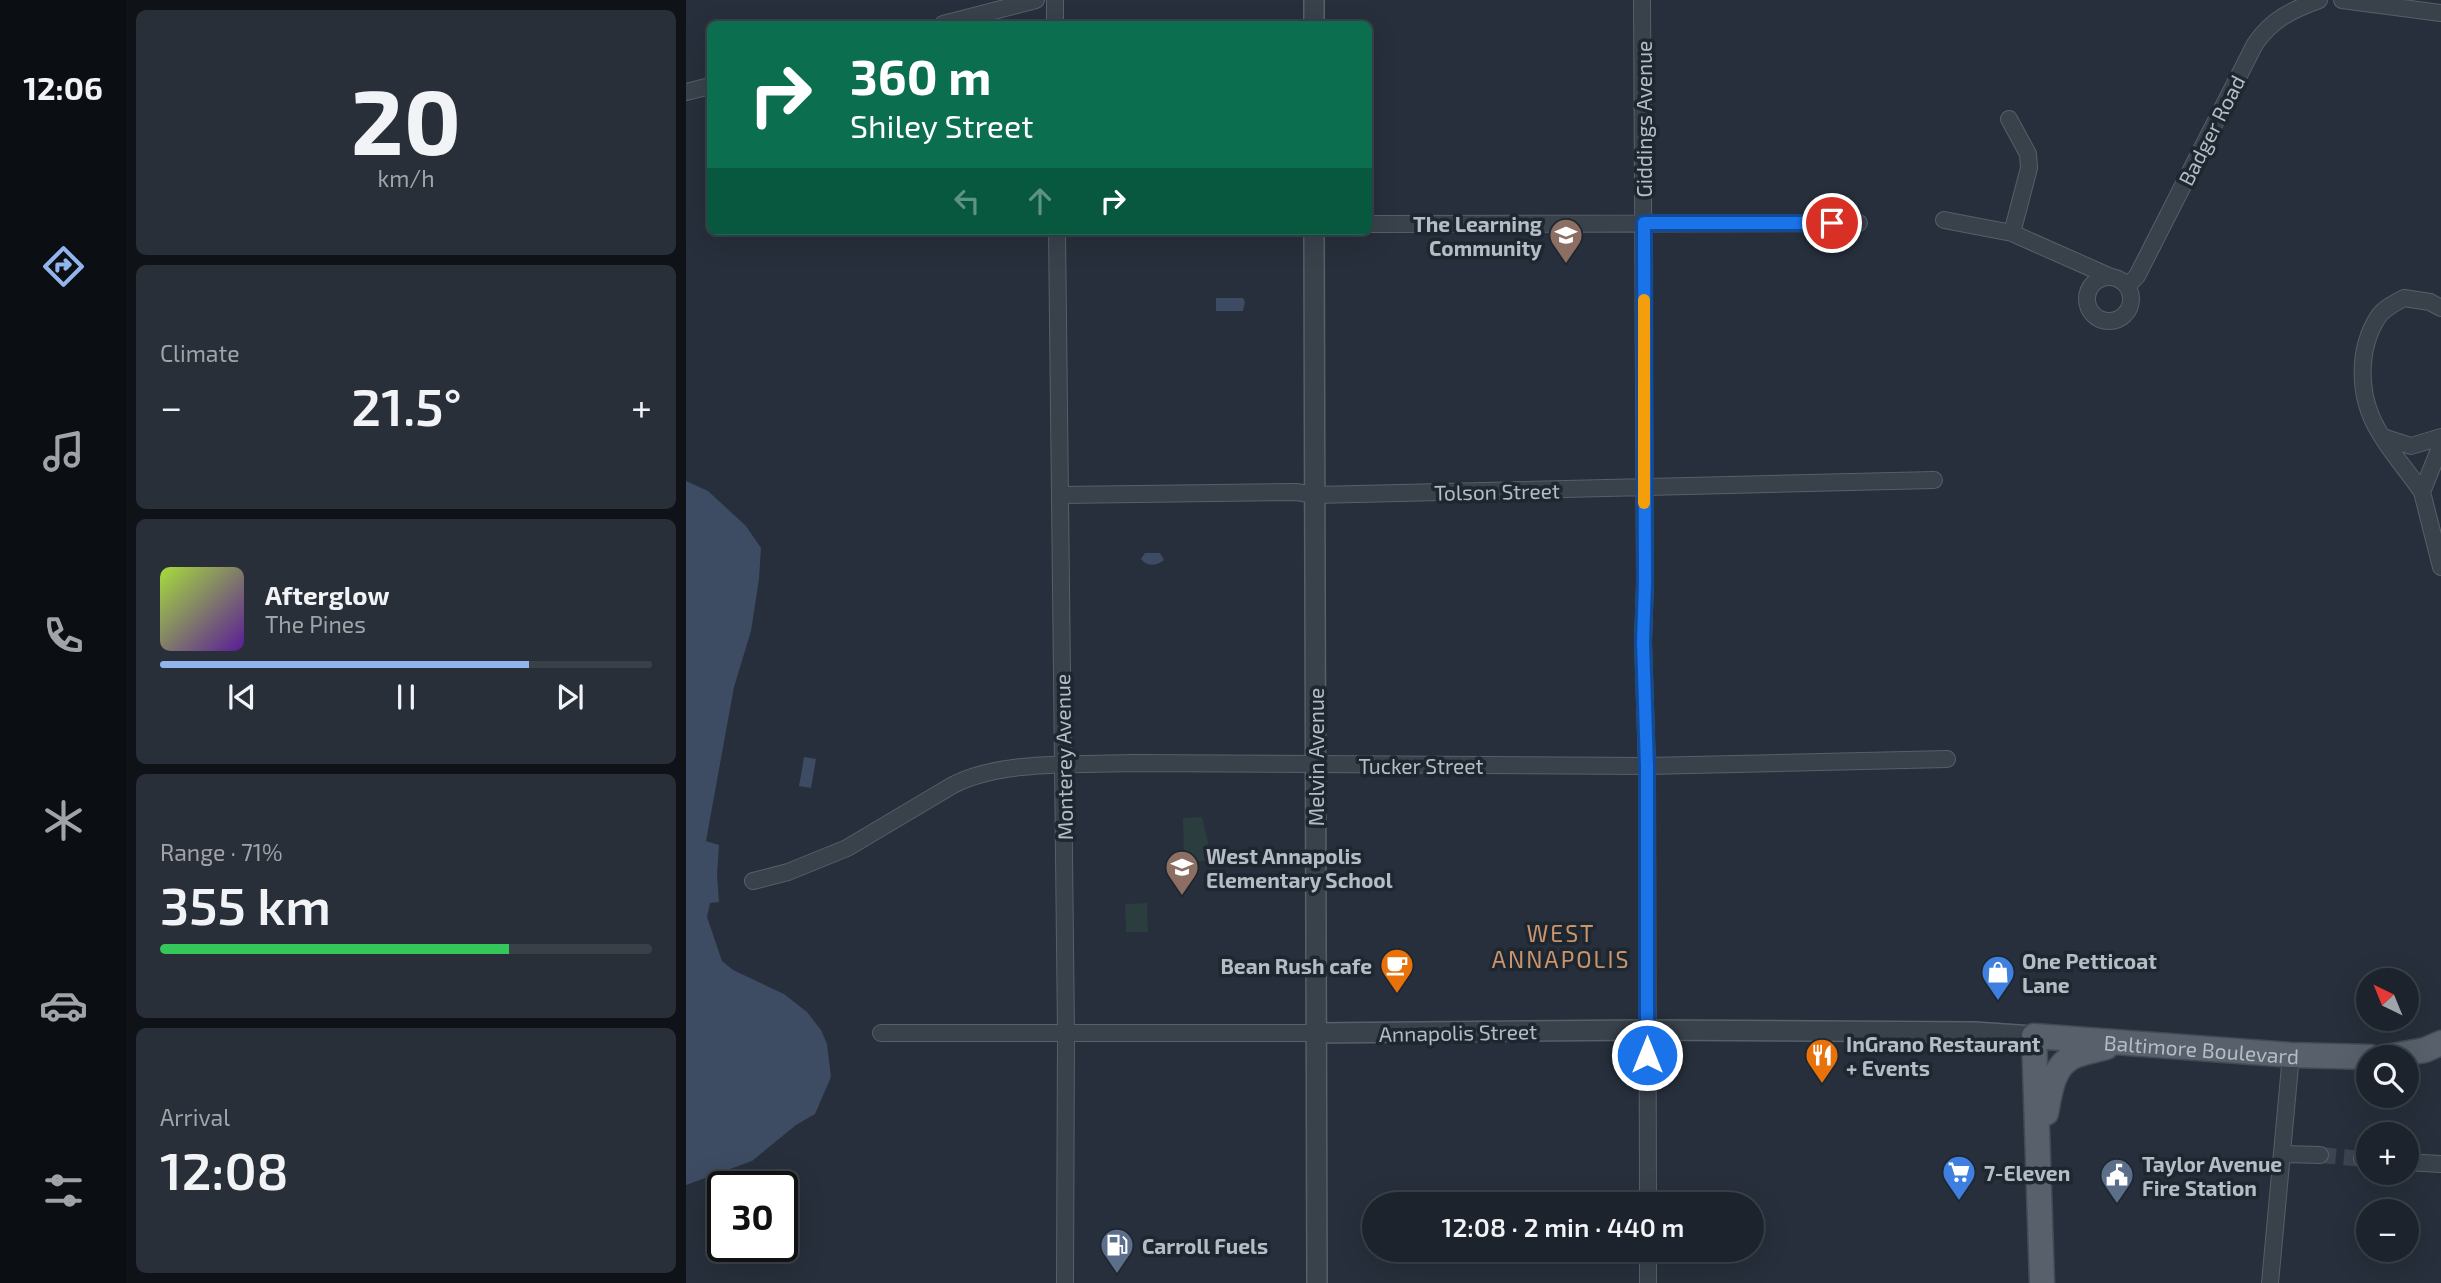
<!DOCTYPE html>
<meta charset="utf-8">
<style>
:root{--surface:#1c232c;--page:#292f38;--text:#f1f3f6;--muted:#a0a4a9;--line:#3a4048;--accent:#93b5ee}
body{margin:0;font-family:"Exo 2",sans-serif;background:var(--page);color:var(--text);height:100vh;display:flex;flex-direction:column;font-size:26px;white-space:nowrap}
*{box-sizing:border-box;margin:0}
p{font-size:23px;color:var(--muted)}
.icon{flex:none;width:38px;height:38px;fill:none;stroke:currentColor;stroke-width:2;stroke-linecap:round;stroke-linejoin:round}
.map{position:relative;flex:1;overflow:hidden}
.panel{display:flex;flex-direction:column;gap:10px;padding:10px;background:#0f1318;width:560px}
.panel>*{flex:none}
.hud{position:absolute;left:21px;top:21px;width:665px;height:214px;border-radius:10px;box-shadow:0 7px 28px #0002,0 0 0 2px var(--line);background:#0b6e4f;color:#fff;overflow:hidden}
.needle{width:46px;rotate:317deg}
.controls{position:absolute;left:1670px;top:968px;display:grid;gap:14px}
.controls a{display:grid;place-items:center;width:63px;height:63px;border-radius:50%;background:var(--surface);box-shadow:0 7px 28px #0002,0 0 0 2px var(--line);font-size:35px}
.speed{position:absolute;left:21px;top:1171px;display:flex;gap:14px;font-size:35px;font-weight:700;text-align:center}
.speed>*{display:grid;place-content:center;width:91px;height:91px;border-radius:50%;background:var(--surface);box-shadow:0 7px 28px #0002,0 0 0 2px var(--line);line-height:1}
.speed .limit{border:4px solid #111;border-radius:10px;background:#fff;color:#111}
.pin{position:absolute;display:grid;place-items:center;width:60px;height:60px;color:#fff;margin:-30px;border:4px solid #fff;border-radius:50%;box-shadow:0 2px 7px #0007}
.me{position:absolute;width:77px;margin:-38px;rotate:0deg;stroke-linejoin:round;filter:drop-shadow(0 0 5px #0008)}
.turn{display:flex;align-items:center;gap:24px;height:147px;padding:0 28px;font-size:32px}
.turn .icon{width:91px;height:91px;stroke-width:2.5}
.turn b{display:block;font-size:49px;line-height:60px}
.lanes{display:flex;align-items:center;height:66px;padding:0 28px;background:#0003;justify-content:center;gap:35px;direction:ltr}
.lanes .off{opacity:.35}
.big{font-size:52px;font-weight:600;line-height:1.1}
.panel .card{flex:1;display:flex;flex-direction:column;justify-content:center;gap:10px;min-width:0;padding:0 24px;border-radius:10px;background:var(--page)}
.panel .dial{align-items:center;gap:0}
.dial b{font-size:91px;line-height:1}
.song{display:flex;align-items:center;gap:21px}
.cover{width:84px;height:84px;border-radius:10px;background:linear-gradient(135deg,hsl(80 70% 55%),hsl(270 70% 35%))}
.played{height:7px;border-radius:4px;background:linear-gradient(90deg,var(--accent) 75%,var(--line) 75%)}
.keys{display:flex;justify-content:space-around;direction:ltr}
.heat{display:flex;justify-content:space-between;align-items:center;font-size:38px;direction:ltr}
.charge{height:10px;border-radius:5px;background:linear-gradient(90deg,#34c759 71%,var(--line) 0)}
.trip{position:absolute;left:676px;top:1192px;width:402px;height:70px;border-radius:35px;background:var(--surface);box-shadow:0 7px 28px #0002,0 0 0 2px var(--line);font-weight:600;line-height:70px;text-align:center}
main{display:flex;flex:1;min-height:0}
.tabs{display:flex;flex-direction:column;width:126px;justify-content:space-around;align-items:center;background:#0b0e12;color:var(--muted)}
.tabs .icon{width:49px;height:49px}
.tabs .current{color:var(--accent)}
.tabs b{font-size:32px;color:var(--text)}
.map>svg:first-child{display:block}
.green{fill:#2b3d3e}
.water{fill:#3d4c62}
.lines{fill:none;stroke-linecap:round;stroke-linejoin:round}
.minor-tunnel{stroke:#3b4450;stroke-width:16;stroke-dasharray:16 8;stroke-linecap:butt}
.minor-casing{stroke:#575f69;stroke-width:18}
.tertiary-casing{stroke:#575f69;stroke-width:22}
.primary-casing{stroke:#424a54;stroke-width:27}
.minor{stroke:#39414b;stroke-width:16}
.tertiary{stroke:#39414b;stroke-width:19}
.primary{stroke:#57606b;stroke-width:24}
.route-casing{stroke:#114b97;stroke-width:18}
.route{stroke:#1a73e8;stroke-width:12}
.slow{stroke:#f59e0b;stroke-width:12}
.labels{text-anchor:middle;dominant-baseline:central;stroke-width:7;stroke-linejoin:round;paint-order:stroke}
.street-label{font-size:21px;fill:#b5bcc6;stroke:#1e2630}
.poi-label{font-size:21px;font-weight:bold;fill:#b5bcc6;stroke:#1e2630;text-anchor:start}
.neighbourhood-label{font-size:23px;letter-spacing:2px;fill:#ca956c;stroke:#1e2630}
</style>
<main>
<nav class="tabs">
<b>12:06</b>
<svg class="icon current" aria-label="directions" viewBox="0 0 24 24"><path d="M12 3l9 9-9 9-9-9zM9 14v-3h6M13 9l2 2-2 2"/></svg>
<svg class="icon" aria-label="music" viewBox="0 0 24 24"><path d="M9 18V5l10-2v13"/><circle cx="6" cy="18" r="3"/><circle cx="16" cy="16" r="3"/></svg>
<svg class="icon" aria-label="phone" viewBox="0 0 24 24"><path d="M5 4h4l2 5-3 2q2 4 5 5l2-3 5 2v4C11 20 4 13 5 4z"/></svg>
<svg class="icon" aria-label="climate" viewBox="0 0 24 24"><path d="M12 3v18M4 7l16 10M4 17L20 7"/></svg>
<svg class="icon" aria-label="car" viewBox="0 0 24 24"><path d="M5 17H2v-5l4-1 3-4h7l3 4 3 1v5h-3M9 17h6M6 11h13"/><circle cx="7" cy="17" r="2"/><circle cx="17" cy="17" r="2"/></svg>
<svg class="icon" aria-label="filters" viewBox="0 0 24 24"><path d="M4 7h16M4 17h16"/><circle cx="9" cy="7" r="2"/><circle cx="15" cy="17" r="2"/></svg>
</nav>
<section class="panel">
<div class="card dial"><b>20</b><p>km/h</p></div>
<div class="card"><p>Climate</p>
<div class="heat"><a>−</a><b class="big">21.5°</b><a>+</a></div>
</div>
<div class="card">
<div class="song"><i class="cover"></i><div><b>Afterglow</b><p>The Pines</p></div></div>
<div class="played"></div>
<div class="keys"><svg class="icon" aria-label="previous" viewBox="0 0 24 24"><path d="M18 5L8 12l10 7zM5 5v14"/></svg><svg class="icon" aria-label="pause" viewBox="0 0 24 24"><path d="M8 5v14M16 5v14"/></svg><svg class="icon" aria-label="next" viewBox="0 0 24 24"><path d="M6 5l10 7-10 7zM19 5v14"/></svg></div>
</div>
<div class="card"><p>Range · 71%</p><b class="big">355 km</b><div class="charge"></div></div>
<div class="card"><p>Arrival</p><b class="big">12:08</b></div>
</section>
<div class="map">
<svg width="1755" height="1283" viewBox="0 0 1755 1283">
<rect width="100%" height="100%" fill="#262f3b"/>
<!-- green -->
<path class="green" d="M 516,817 L 522,842 L 520,861 L 498,862 L 497,818 Z
M 461,903 L 462,932 L 440,932 L 439,904 Z"/>
<!-- water -->
<path class="water" d="M 530,298 L 557,298 L 559,302 L 557,311 L 530,311 Z
M 0,481 L 22,491 L 60,526 L 75,548 L 73,579 L 65,631 L 48,687 L 20,841 L 33,845 L 31,875 L 33,902 L 24,903 L 21,917 L 36,961 L 47,970 L 98,994 L 121,1012 L 135,1030 L 141,1044 L 145,1077 L 129,1114 L 110,1125 L 66,1161 L 0,1185 Z
M 459,553 L 474,553 L 478,560 C 471,566 461,567 455,559 Z
M 118,757 L 130,759 L 125,788 L 113,786 Z"/>
<g class="lines">
<!-- minor-tunnel -->
<path class="minor-tunnel" d="M 1634,1155 L 1676,1159"/>
<defs>
<path id="minor" d="M 369,0 L 369,24
M 956,0 L 959,583 L 957,642 L 961,766 L 962,1204
M 1656,0 L 1755,13
M 257,24 L 350,0
M 0,92 L 24,86
M 1323,119 L 1342,154 L 1343,168 L 1326,233
M 1258,220 L 1326,233 L 1425,277
M 682,224 L 1173,223
M 371,231 L 380,1033 L 379,1283
M1401 299a22 22 0 1 1 44 0a22 22 0 1 1-44 0Z
M 1441,286 L 1451,276 L 1569,44 C 1586,19 1606,10 1633,0
M 1755,308 L 1744,302 L 1718,298 C 1709,303 1698,308 1692,317 C 1671,350 1672,396 1692,430 C 1704,452 1722,471 1736,492 L 1755,445
M 1697,437 L 1725,446 L 1755,437
M 1736,492 L 1755,567
M 374,495 L 610,492 L 629,495 L 1248,480
M 67,881 L 102,872 L 161,848 L 267,785 C 314,760 392,765 445,763 L 961,766 L 1261,759
M 195,1033 L 630,1033
M 1596,1154 L 1634,1155
M 1676,1159 L 1682,1159
M 1720,1162 L 1755,1164
M 962,1250 L 962,1283
M 1584,1283 L 1605,1055"/>
<path id="tertiary" d="M 628,0 L 628,24
M 628,231 L 631,1283
M 630,1033 L 960,1030 L 1289,1032 L 1348,1036"/>
<g id="primary">
<path d="M 1700,1057 L 1739,1050 L 1755,1043"/>
<path d="M 1360,1113 C 1364,1093 1366,1066 1388,1056 C 1398,1052 1410,1050 1420,1047"/>
<path id="s1" d="M 1356,1283 L 1348,1036 L 1605,1055 L 1684,1057"/>
</g>
</defs>
<!-- minor casing -->
<use href="#minor" class="minor-casing"/>
<!-- tertiary casing -->
<use href="#tertiary" class="tertiary-casing"/>
<!-- primary casing -->
<use href="#primary" class="primary-casing"/>
<!-- minor -->
<use href="#minor" class="minor"/>
<!-- tertiary -->
<use href="#tertiary" class="tertiary"/>
<!-- primary -->
<use href="#primary" class="primary"/>
</g>
<g class="lines">
<defs>
<path id="route" d="M 961,1055 L 961,766 L 957,642 L 959,583 L 958,223 L 1146,223"/>
</defs>
<!-- route casing -->
<use href="#route" class="route-casing"/>
<!-- route -->
<use href="#route" class="route"/>
<!-- slow -->
<path class="slow" d="M 958,300 L 958,503"/>
</g>
<!-- icons -->
<defs>
<symbol id="school-pin" viewBox="-11 -11 22 30"><path d="M0 17L-7.5 6A9.5 9.5 0 1 1 7.5 6Z" fill="#8d6e63" stroke="#1e2630"/><path d="M0-5L7-2L0 1L-7-2ZM-4 1L0 2.5L4 1V4Q0 6-4 4Z" fill="#fff"/></symbol>
<symbol id="cafe-pin" viewBox="-11 -11 22 30"><path d="M0 17L-7.5 6A9.5 9.5 0 1 1 7.5 6Z" fill="#e8710a" stroke="#1e2630"/><path d="M-5.5-4.5H6V0H3Q3 3.5 0 3.5H-2.5Q-5.5 3.5-5.5 0ZM3-3.2v2h1.7v-2ZM-6 4.5H4V6H-6Z" fill="#fff"/></symbol>
<symbol id="shop-pin" viewBox="-11 -11 22 30"><path d="M0 17L-7.5 6A9.5 9.5 0 1 1 7.5 6Z" fill="#3f7fe0" stroke="#1e2630"/><path d="M-5-2.5h2.3a2.7 3.5 0 0 1 5.4 0H5L5.5 6h-11ZM-1.5-2.5h3a1.5 2.3 0 0 0-3 0Z" fill="#fff"/></symbol>
<symbol id="restaurant-pin" viewBox="-11 -11 22 30"><path d="M0 17L-7.5 6A9.5 9.5 0 1 1 7.5 6Z" fill="#e8710a" stroke="#1e2630"/><path d="M-5-6h1v4h1v-4h1v4h1v-4h1v5L-1.5 .5V6h-2V.5L-5-1ZM5-6V6H3V1.5H1.5Q1.5-4 5-6Z" fill="#fff"/></symbol>
<symbol id="supermarket-pin" viewBox="-11 -11 22 30"><path d="M0 17L-7.5 6A9.5 9.5 0 1 1 7.5 6Z" fill="#3f7fe0" stroke="#1e2630"/><path d="M-6-5.5h2.5l.6 2H6L4.5 2H-2.5L-4.4-4H-6ZM-1.5 3.2a1.3 1.3 0 1 0 .1 0ZM3 3.2a1.3 1.3 0 1 0 .1 0Z" fill="#fff"/></symbol>
<symbol id="civic-pin" viewBox="-11 -11 22 30"><path d="M0 17L-7.5 6A9.5 9.5 0 1 1 7.5 6Z" fill="#5c6f8a" stroke="#1e2630"/><path d="M-.6-6.5H3V-4.5H.6V-3L4-1V1h2V6H-6V1h2V-1L-.6-3ZM-1.2 2.5V6h2.4V2.5Z" fill="#fff"/></symbol>
<symbol id="fuel-pin" viewBox="-11 -11 22 30"><path d="M0 17L-7.5 6A9.5 9.5 0 1 1 7.5 6Z" fill="#5c6f8a" stroke="#1e2630"/><path d="M-5.5-6h7V0h2V4h1.3V-2.5L3-4.5l.8-.8L6-3V5H2.5V1h-1V6h-7ZM-4.2-4.7v3.2H.2V-4.7Z" fill="#fff"/></symbol>
</defs>
<g fill-rule="evenodd">
<use href="#school-pin" x="861" y="216" width="38" height="52"/>
<use href="#school-pin" x="477" y="848" width="38" height="52"/>
<use href="#cafe-pin" x="692" y="946" width="38" height="52"/>
<use href="#shop-pin" x="1293" y="953" width="38" height="52"/>
<use href="#restaurant-pin" x="1117" y="1036" width="38" height="52"/>
<use href="#supermarket-pin" x="1254" y="1153" width="38" height="52"/>
<use href="#civic-pin" x="1412" y="1156" width="38" height="52"/>
<use href="#fuel-pin" x="412" y="1226" width="38" height="52"/>
</g>
<g class="labels">
<!-- street labels -->
<g class="street-label">
<text transform="translate(957 119) rotate(-90)">Giddings Avenue</text>
<text transform="translate(1525 130) rotate(-63)">Badger Road</text>
<text transform="translate(811 491) rotate(-1)">Tolson Street</text>
<text transform="translate(377 757) rotate(-91)">Monterey Avenue</text>
<text transform="translate(629 757) rotate(-90)">Melvin Avenue</text>
<text x="735" y="765">Tucker Street</text>
<text transform="translate(772 1032) rotate(-1)">Annapolis Street</text>
<text stroke="none"><textPath href="#s1" startOffset="415">Baltimore Boulevard</textPath></text>
</g>
<!-- poi labels -->
<g class="poi-label">
<text x="856" y="223" text-anchor="end">The Learning<tspan x="856" dy="24">Community</tspan></text>
<text x="520" y="855">West Annapolis<tspan x="520" dy="24">Elementary School</tspan></text>
<text x="1336" y="960">One Petticoat<tspan x="1336" dy="24">Lane</tspan></text>
<text x="686" y="965" text-anchor="end">Bean Rush cafe</text>
<text x="1160" y="1043">InGrano Restaurant<tspan x="1160" dy="24">+ Events</tspan></text>
<text x="1456" y="1163">Taylor Avenue<tspan x="1456" dy="24">Fire Station</tspan></text>
<text x="1298" y="1172">7-Eleven</text>
<text x="456" y="1245">Carroll Fuels</text>
</g>
<!-- neighbourhood labels -->
<g class="neighbourhood-label">
<text x="875" y="933">WEST<tspan x="875" dy="26">ANNAPOLIS</tspan></text>
</g>
</g>
</svg>
<div class="controls">
<a><svg class="needle" viewBox="-14 -14 28 28"><path d="M0-13l5 13h-10z" fill="#e53935"/><path d="M0 13l5-13h-10z" fill="#a0a4a9"/></svg></a>
<a><svg class="icon" aria-label="search" viewBox="0 0 24 24"><circle cx="10" cy="10" r="6"/><path d="M15 15l6 6"/></svg></a>
<a>+</a>
<a>−</a>
</div>
<div class="speed"><div class="limit">30</div></div>
<div class="pin" style="left:1146px;top:223px;background:#d93025"><svg class="icon" aria-label="arrive" viewBox="0 0 24 24"><path d="M6 21V4h12l-3 4 3 4H6"/></svg></div>
<svg class="me" style="left:961px;top:1055px" viewBox="-20 -20 40 40"><circle r="17" fill="#1a73e8" stroke="#fff" stroke-width="3"/><path d="M0-11L8 9 0 5-8 9z" fill="#fff"/></svg>
<div class="trip">12:08 · 2 min · 440 m</div>
<div class="hud">
<div class="turn"><svg class="icon" aria-label="right" viewBox="0 0 24 24"><path d="M7 20v-9h11M14 6l5 5-5 5"/></svg><div><b>360 m</b>Shiley Street</div></div>
<div class="lanes"><svg class="icon off" aria-label="left" viewBox="0 0 24 24"><path d="M17 20v-9H6M10 6l-5 5 5 5"/></svg><svg class="icon off" aria-label="ahead" viewBox="0 0 24 24"><path d="M12 20V5M6 11l6-6 6 6"/></svg><svg class="icon" aria-label="right" viewBox="0 0 24 24"><path d="M7 20v-9h11M14 6l5 5-5 5"/></svg></div>
</div>
</div>
</main>
